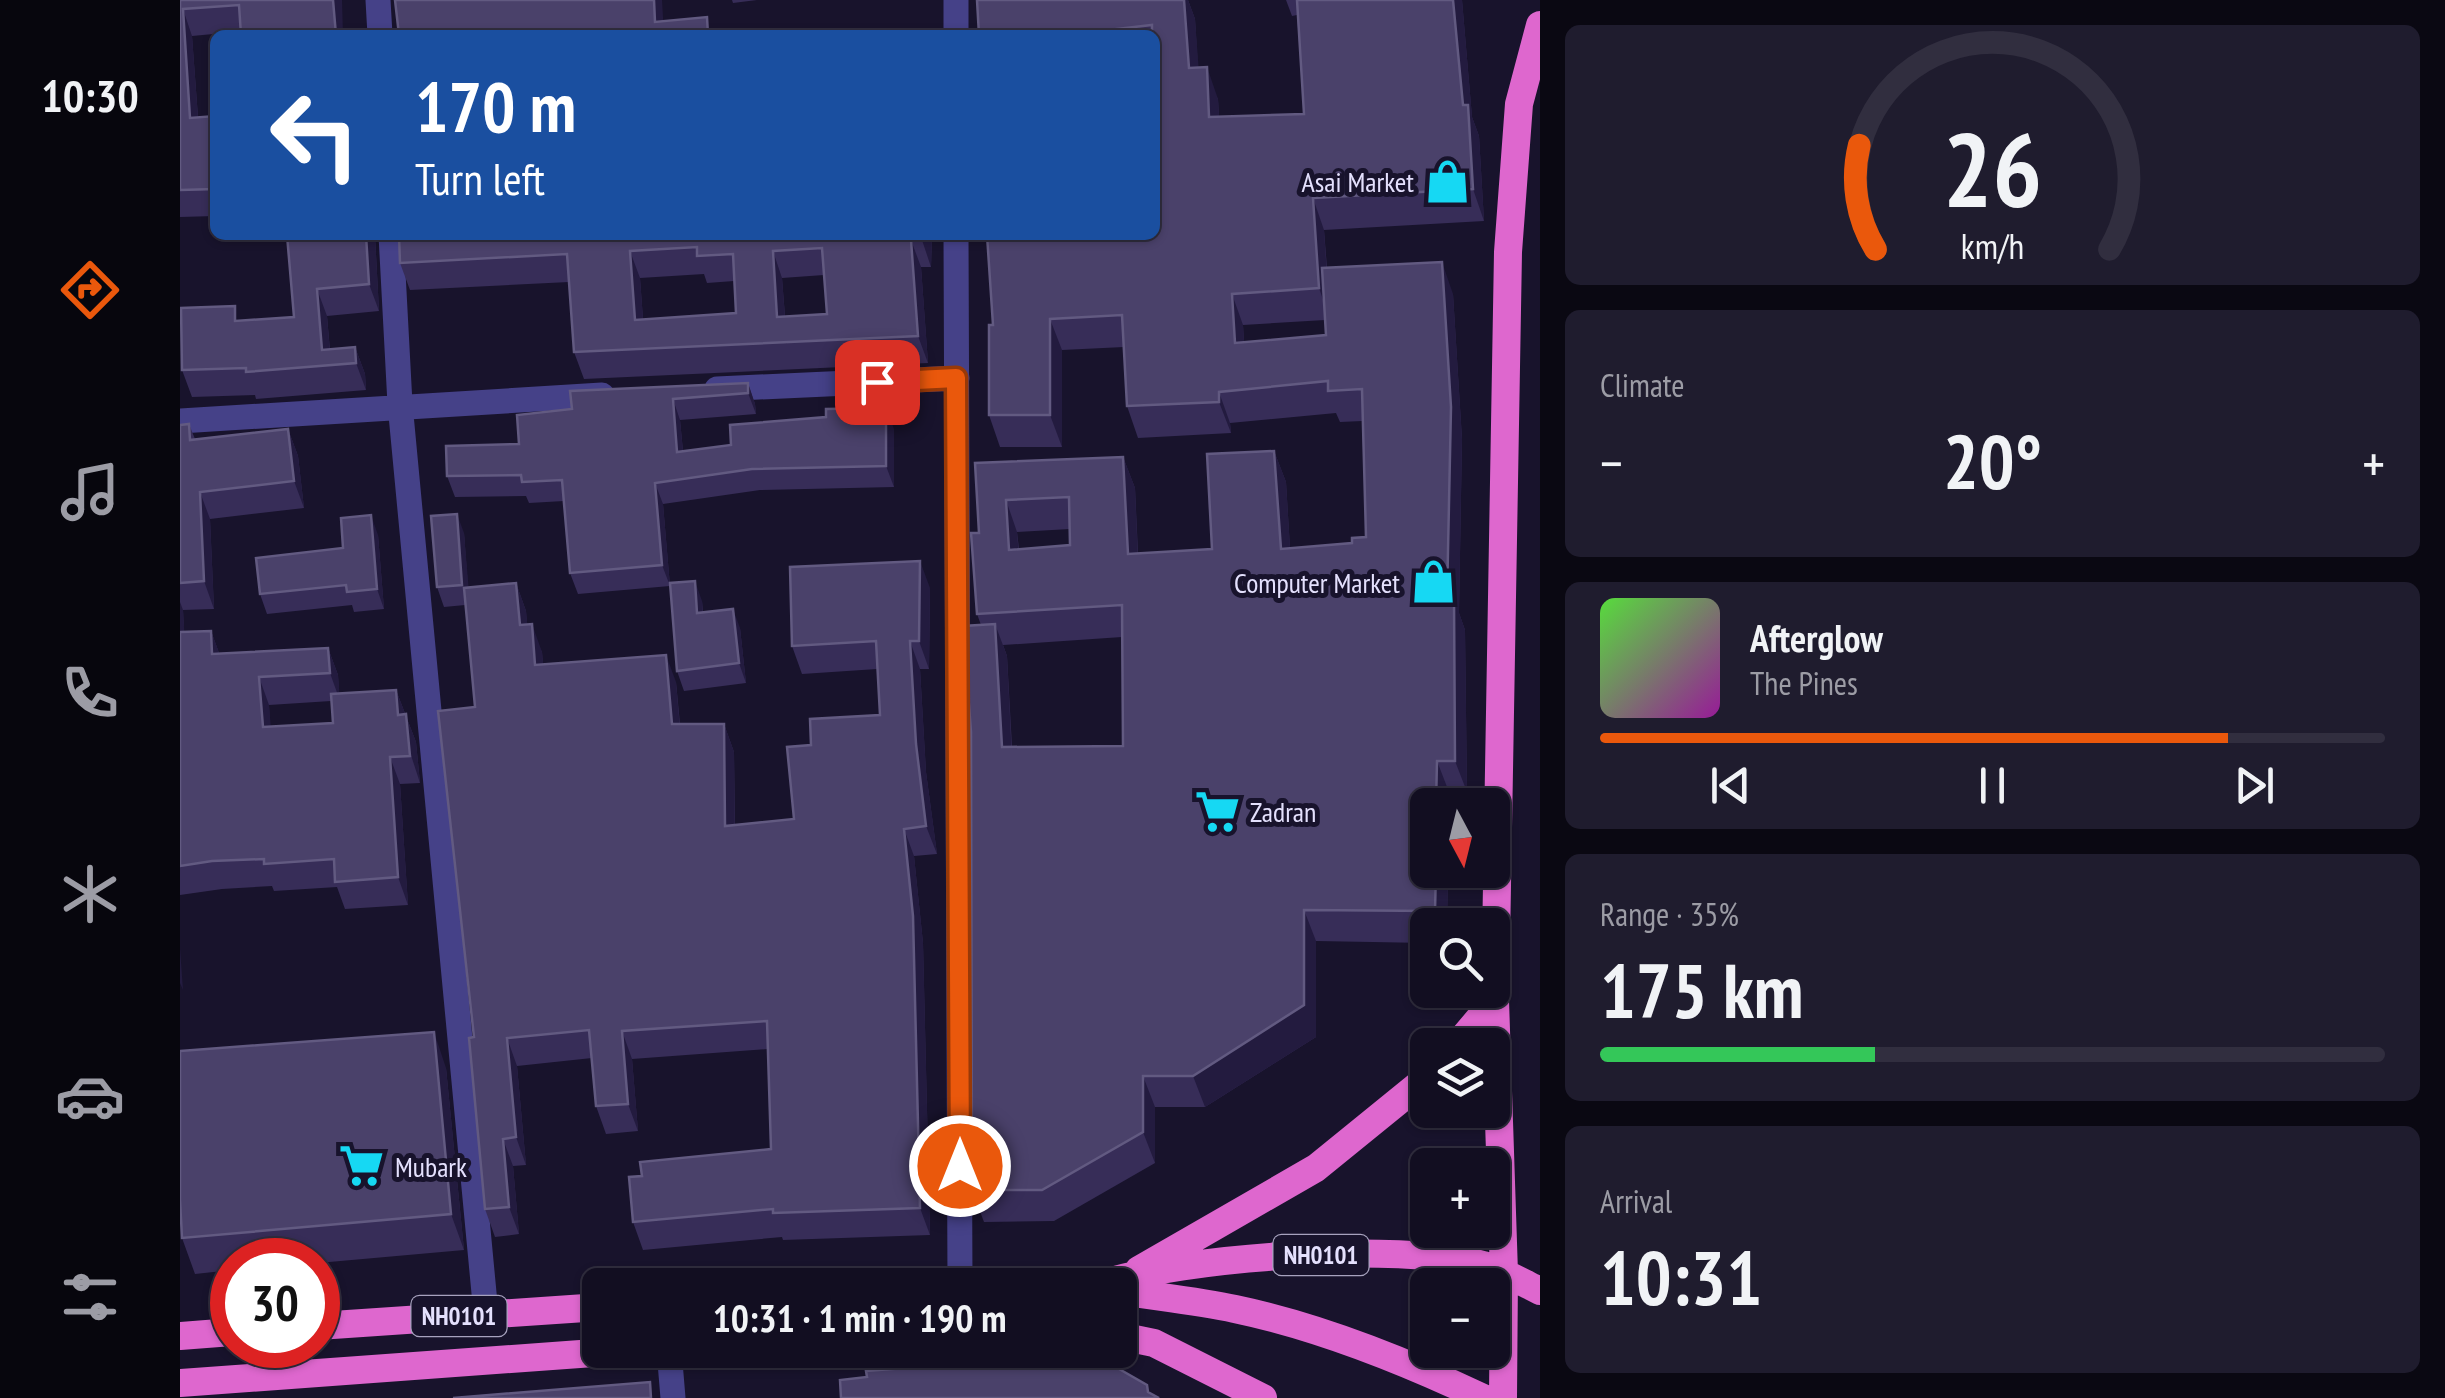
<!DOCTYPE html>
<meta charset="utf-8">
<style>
:root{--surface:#120e21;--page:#1f1c2e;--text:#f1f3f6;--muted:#9c9ca5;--line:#312e3f;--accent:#ea580c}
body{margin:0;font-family:"PT Sans Narrow",sans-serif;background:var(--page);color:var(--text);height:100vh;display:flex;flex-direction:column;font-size:38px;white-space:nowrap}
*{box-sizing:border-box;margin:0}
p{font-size:32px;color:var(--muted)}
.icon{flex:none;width:55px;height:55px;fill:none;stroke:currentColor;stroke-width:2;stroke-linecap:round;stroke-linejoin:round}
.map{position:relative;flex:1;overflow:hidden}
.panel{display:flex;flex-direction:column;gap:25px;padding:25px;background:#0a0812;width:905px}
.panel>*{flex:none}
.hud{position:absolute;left:30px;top:30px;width:950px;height:210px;border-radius:15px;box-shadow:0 2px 8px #0004,0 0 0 2px var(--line);background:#1a4fa0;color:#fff;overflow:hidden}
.needle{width:65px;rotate:173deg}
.controls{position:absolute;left:1230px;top:788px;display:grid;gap:20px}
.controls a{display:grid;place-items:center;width:100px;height:100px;border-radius:15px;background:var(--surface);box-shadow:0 2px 8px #0004,0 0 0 2px var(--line);font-size:50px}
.speed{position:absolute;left:30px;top:1238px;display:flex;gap:20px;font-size:50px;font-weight:700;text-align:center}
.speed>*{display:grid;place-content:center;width:130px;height:130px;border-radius:50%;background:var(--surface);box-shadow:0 2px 8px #0004,0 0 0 2px var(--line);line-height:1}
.speed .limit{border:15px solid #d22;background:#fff;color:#111}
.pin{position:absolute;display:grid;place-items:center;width:85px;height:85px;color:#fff;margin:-42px;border-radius:20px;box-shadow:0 5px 15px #0006}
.me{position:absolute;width:110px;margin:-55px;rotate:0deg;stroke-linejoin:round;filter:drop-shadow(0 0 8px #0008)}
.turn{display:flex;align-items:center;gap:35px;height:210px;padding:0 40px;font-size:45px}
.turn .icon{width:130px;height:130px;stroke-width:2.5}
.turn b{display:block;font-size:70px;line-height:85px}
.big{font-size:75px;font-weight:600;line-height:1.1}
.panel .tile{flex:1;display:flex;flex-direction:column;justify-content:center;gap:15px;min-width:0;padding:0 35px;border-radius:15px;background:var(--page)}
.panel .dial{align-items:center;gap:0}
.dial svg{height:260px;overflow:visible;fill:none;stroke:var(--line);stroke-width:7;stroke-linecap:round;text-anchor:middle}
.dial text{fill:var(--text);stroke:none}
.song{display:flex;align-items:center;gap:30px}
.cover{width:120px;height:120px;border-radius:15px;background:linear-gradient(135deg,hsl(110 70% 55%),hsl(300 70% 35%))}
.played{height:10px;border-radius:5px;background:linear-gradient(90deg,var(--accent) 80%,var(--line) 80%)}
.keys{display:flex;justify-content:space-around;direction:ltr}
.heat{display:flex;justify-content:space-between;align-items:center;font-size:55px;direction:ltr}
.charge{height:15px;border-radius:8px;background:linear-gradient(90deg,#34c759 35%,var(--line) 0)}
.trip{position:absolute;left:402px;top:1268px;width:555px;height:100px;border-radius:15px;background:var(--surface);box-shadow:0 2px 8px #0004,0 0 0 2px var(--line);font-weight:600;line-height:100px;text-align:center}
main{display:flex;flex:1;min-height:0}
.dock{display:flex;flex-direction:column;width:180px;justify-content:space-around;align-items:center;background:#07060d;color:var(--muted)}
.dock .icon{width:70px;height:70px}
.dock .current{color:var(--accent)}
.dock b{font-size:45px;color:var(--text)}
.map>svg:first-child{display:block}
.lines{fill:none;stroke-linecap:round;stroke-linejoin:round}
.minor{stroke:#454188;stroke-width:25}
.trunk{stroke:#de67ce;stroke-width:28}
.wall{fill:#372d58;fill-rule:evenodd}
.shaded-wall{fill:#231b3f}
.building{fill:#4a416a;stroke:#625a81;stroke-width:2.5;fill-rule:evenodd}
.route-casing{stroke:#983908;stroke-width:25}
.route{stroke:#ea580c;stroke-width:18}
.labels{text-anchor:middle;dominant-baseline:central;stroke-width:10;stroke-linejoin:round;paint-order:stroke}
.shield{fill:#18132c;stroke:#a7a2be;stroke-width:2.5}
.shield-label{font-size:25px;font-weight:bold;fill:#e4e0fd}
.poi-label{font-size:28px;fill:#e4e0fd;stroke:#18132c;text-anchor:end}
</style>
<main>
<nav class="dock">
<b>10:30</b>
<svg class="icon current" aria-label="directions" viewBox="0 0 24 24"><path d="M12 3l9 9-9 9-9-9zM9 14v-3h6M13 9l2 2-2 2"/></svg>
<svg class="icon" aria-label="music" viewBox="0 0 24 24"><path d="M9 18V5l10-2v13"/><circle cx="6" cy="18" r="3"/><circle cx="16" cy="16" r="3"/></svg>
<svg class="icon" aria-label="phone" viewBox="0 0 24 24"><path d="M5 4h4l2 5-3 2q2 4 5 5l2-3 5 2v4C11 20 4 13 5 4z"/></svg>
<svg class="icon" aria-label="climate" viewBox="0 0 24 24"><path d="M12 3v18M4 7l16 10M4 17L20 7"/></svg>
<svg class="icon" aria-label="car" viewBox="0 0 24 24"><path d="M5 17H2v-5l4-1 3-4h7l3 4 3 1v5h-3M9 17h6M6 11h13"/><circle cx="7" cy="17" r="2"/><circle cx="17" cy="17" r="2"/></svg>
<svg class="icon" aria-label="filters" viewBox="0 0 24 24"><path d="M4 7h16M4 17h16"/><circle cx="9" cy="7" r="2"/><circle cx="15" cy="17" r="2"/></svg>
</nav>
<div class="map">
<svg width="1360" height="1398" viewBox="0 0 1360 1398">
<rect width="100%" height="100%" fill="#18132c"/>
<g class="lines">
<!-- minor -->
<path class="minor" d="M 198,0 L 200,35
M 776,0 L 776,35
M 211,235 L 220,404 L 306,1314
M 776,235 L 780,1285
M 537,389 L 777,378
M 0,421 L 422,395
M 489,1350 L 493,1398"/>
<!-- trunk -->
<path class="trunk" d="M 1315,1000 L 1324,1273 L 1323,1398
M 1277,1045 L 1315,1000 L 1328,252 L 1339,104 L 1360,25
M 959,1270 L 1136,1168 L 1248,1077
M 773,1285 L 863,1285
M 919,1285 C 1004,1256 1217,1242 1303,1265 C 1323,1271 1342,1282 1360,1291
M 940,1291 C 978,1297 1018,1301 1055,1309 C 1141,1327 1225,1361 1303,1398
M 138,1326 L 420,1307
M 0,1336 L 52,1332
M 940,1336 L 974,1343 L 1083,1398
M 0,1383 L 455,1350"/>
</g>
<!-- wall -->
<path class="wall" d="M 0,0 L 162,0 L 162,22 L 12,36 L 18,117 L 35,116 L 35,216 L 0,217 Z
M 552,0 L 577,0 L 553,3 Z
M 797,0 L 1008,0 L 1015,19 L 1018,68 L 1038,99 L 1039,117 L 1124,114 L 1117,15 L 1112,16 L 1106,0 L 1282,0 L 1292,117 L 1299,136 L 1304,221 L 1144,230 L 1147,268 L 1273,294 L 1282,439 L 1279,613 L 1285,630 L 1287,792 L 1269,792 L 1268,805 L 1248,805 L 1268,870 L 1267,925 L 1248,925 L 1248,943 L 1136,941 L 1136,1037 L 1025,1107 L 975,1107 L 975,1163 L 874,1221 L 804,1222 L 792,1190 L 801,625 L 797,614 L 799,533 L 795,463 L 943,457 L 955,488 L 958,553 L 1032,549 L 1094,451 L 1106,482 L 1110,548 L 1172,543 L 1186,537 L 1182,421 L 1160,422 L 1156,413 L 1050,423 L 1051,433 L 958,438 L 947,406 L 944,347 L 882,350 L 882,447 L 820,447 L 809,415 L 813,325 L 976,96 L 975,35 L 799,35 ZM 1145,320 L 1146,335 L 1064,342 L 1063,325 ZM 890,529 L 890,545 L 839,549 L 837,532 ZM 942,637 L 943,746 L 832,747 L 827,656 L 823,645 Z
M 107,235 L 195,235 L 199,311 L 147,316 L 150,350 L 175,347 L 185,374 L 186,390 L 76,399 L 75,395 L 12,397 L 2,370 L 60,321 L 114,317 Z
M 219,235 L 752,235 L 751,267 L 741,267 L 748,363 L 404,379 L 394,352 L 389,282 L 230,290 L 220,263 ZM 524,274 L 527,283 L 554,281 L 556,313 L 463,319 L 460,278 ZM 644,275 L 647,314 L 605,316 L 602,278 Z
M 568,383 L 575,404 L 576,414 L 500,420 L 503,451 L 714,429 L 714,487 L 580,490 L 483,504 L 490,586 L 398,594 L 390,573 L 384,501 L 349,503 L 346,496 L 275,497 L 267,476 L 339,444 L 392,409 Z
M 9,424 L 15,439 L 108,429 L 118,456 L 124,508 L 30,519 L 34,609 L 3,610 L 4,632 L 31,631 L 39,653 L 148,648 L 158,675 L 159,693 L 216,690 L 236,742 L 240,783 L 220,784 L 228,905 L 165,909 L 157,887 L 94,891 L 92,886 L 42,889 L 0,895 L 0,425 ZM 151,701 L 153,723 L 90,726 L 89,705 Z
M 284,533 L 288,587 L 336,583 L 346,611 L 347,625 L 362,652 L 363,665 L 496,682 L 500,724 L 544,724 L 554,752 L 555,825 L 614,819 L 631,745 L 700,715 L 697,669 L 622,674 L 612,646 L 750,588 L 749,669 L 740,669 L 746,772 L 757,854 L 734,856 L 743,943 L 750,1235 L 603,1240 L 602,1237 L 463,1250 L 453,1222 L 462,1176 L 591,1149 L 588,1049 L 452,1059 L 458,1131 L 426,1134 L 416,1106 L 412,1058 L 337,1066 L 346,1165 L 333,1166 L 339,1234 L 315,1237 L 305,1209 L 294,1037 L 295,707 L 285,605 L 264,607 L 257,587 Z
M 198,535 L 204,609 L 174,612 L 172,605 L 87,614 L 80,594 L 163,548 Z
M 522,601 L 523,612 L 560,628 L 566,683 L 504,691 L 497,671 Z
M 266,1068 L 284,1250 L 138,1263 L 138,1260 L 52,1260 L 52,1270 L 15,1274 L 2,1238 Z"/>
<!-- shaded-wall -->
<path class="shaded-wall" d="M 153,0 L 162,0 L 163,35 L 156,35 Z
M 474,0 L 482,0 L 484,35 L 475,22 Z
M 1004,0 L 1008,0 L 1015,19 L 1021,100 L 1009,68 Z
M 1273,0 L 1282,0 L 1292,117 L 1299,136 L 1304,221 L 1293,189 L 1283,105 Z
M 3,9 L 12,36 L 20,145 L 10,118 Z
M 1027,67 L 1038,99 L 1041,149 L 1029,117 Z
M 1133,198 L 1144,230 L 1150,320 L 1139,288 Z
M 186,235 L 195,235 L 199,311 L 189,284 Z
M 742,235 L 752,235 L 751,267 L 742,240 Z
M 731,240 L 741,267 L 748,363 L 738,336 Z
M 450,251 L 460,278 L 465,347 L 455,320 Z
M 593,251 L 602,278 L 607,344 L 597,317 Z
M 1262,262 L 1273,294 L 1282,439 L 1279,613 L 1285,630 L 1287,792 L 1275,761 L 1267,599 Z
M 137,289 L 147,316 L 151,365 L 142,350 Z
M 1052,294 L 1063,325 L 1066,375 L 1055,343 Z
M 870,319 L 882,350 L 882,447 L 870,415 Z
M 175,347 L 185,374 L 186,390 L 176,363 Z
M 568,383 L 575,404 L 576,414 L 568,393 Z
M 1039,392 L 1050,423 L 1051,433 L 1039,402 Z
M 493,399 L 500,420 L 505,473 L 497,452 Z
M 706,408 L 714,429 L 714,487 L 706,466 Z
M 108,429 L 118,456 L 124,508 L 114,481 Z
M 1094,451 L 1106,482 L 1112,581 L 1101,549 Z
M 943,457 L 955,488 L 959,585 L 948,554 Z
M 475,483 L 483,504 L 490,586 L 482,565 Z
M 20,492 L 30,519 L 34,609 L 24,581 Z
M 826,500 L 837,532 L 841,581 L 829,550 Z
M 277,514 L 284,533 L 290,604 L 282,585 Z
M 191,515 L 198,535 L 204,609 L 197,589 Z
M 740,561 L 750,588 L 749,669 L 739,641 Z
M 515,581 L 522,601 L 524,633 L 517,613 Z
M 336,583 L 346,611 L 350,653 L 340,625 Z
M 0,602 L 3,610 L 6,660 L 0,643 Z
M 553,609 L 560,628 L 566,683 L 559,663 Z
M 352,624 L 362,652 L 366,693 L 355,665 Z
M 815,624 L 827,656 L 833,779 L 822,747 Z
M 31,631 L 41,658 L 32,654 Z
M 730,641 L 740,669 L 746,772 L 757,854 L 746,826 L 736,744 Z
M 148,648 L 158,675 L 160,701 L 150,673 Z
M 486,655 L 496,682 L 502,752 L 492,724 Z
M 79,677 L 89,705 L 93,754 L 83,727 Z
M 216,690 L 236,742 L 240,783 L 218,715 Z
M 544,724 L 554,752 L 555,853 L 545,826 Z
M 210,757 L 220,784 L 228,905 L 218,877 Z
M 1257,761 L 1269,792 L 1268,805 L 1256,805 Z
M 724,829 L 734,856 L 743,943 L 750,1235 L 740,1208 Z
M 1256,870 L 1268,870 L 1267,925 L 1260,925 L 1255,911 Z
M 1124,910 L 1136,941 L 1136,1037 L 1025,1107 L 1013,1076 Z
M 0,948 L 3,990 L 0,983 Z
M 442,1031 L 452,1059 L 458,1131 L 448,1104 Z
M 254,1032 L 266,1068 L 284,1250 L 271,1214 Z
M 327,1038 L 337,1066 L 346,1165 L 336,1137 Z
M 963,1076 L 975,1107 L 975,1163 L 963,1132 Z
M 323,1139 L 333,1166 L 339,1234 L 329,1207 Z"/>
<!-- building -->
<path class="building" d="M 0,0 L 153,0 L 156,35 L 61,35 L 59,5 L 3,9 L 10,118 L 35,116 L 35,189 L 0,190 Z
M 215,0 L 474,0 L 475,22 L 527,17 L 528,35 L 219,35 Z
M 797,0 L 1004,0 L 1009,68 L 1027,67 L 1029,117 L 1124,114 L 1117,0 L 1273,0 L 1283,105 L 1288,105 L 1293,189 L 1133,198 L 1139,288 L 1052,294 L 1055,343 L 1146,335 L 1142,268 L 1262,262 L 1271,407 L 1267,599 L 1274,599 L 1275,761 L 1257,761 L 1256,805 L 1248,805 L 1248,870 L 1256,870 L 1255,911 L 1124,910 L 1124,1005 L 1013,1076 L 963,1076 L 963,1132 L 862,1190 L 792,1190 L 791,732 L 783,626 L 815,624 L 822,747 L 943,746 L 942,605 L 797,614 L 791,533 L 799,533 L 795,463 L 943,457 L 948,554 L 1032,549 L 1027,454 L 1094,451 L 1101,549 L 1172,543 L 1172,538 L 1186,537 L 1182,389 L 1148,391 L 1148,381 L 1039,392 L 1039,402 L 947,406 L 942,315 L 870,319 L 870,415 L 809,415 L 809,325 L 813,325 L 807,235 L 975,235 L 975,35 L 972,35 L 972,25 L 893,34 L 893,35 L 799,35 ZM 889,497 L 890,545 L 829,550 L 826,500 Z
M 107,235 L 186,235 L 189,284 L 137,289 L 142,350 L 175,347 L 176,363 L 66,372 L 66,368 L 2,370 L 1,308 L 55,306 L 55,321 L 114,317 Z
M 219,235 L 742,235 L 742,240 L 731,240 L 738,336 L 394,352 L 387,254 L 220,263 ZM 517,247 L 517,256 L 553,254 L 556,313 L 455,320 L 450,251 ZM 642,248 L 647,314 L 597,317 L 593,251 Z
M 568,383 L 568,393 L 493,399 L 497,452 L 551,445 L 550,425 L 646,417 L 646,409 L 706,408 L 706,466 L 572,469 L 475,483 L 482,565 L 390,573 L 382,480 L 342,482 L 341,475 L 267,476 L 266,446 L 339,444 L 337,415 L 392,409 L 390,391 Z
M 9,424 L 10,440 L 108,429 L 114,481 L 20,492 L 24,581 L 0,583 L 0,425 Z
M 277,514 L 282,585 L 257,587 L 251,516 Z
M 191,515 L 197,589 L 167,592 L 166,585 L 80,594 L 76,558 L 163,548 L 161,518 Z
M 740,561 L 739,641 L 730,641 L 736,744 L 746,826 L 724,829 L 733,916 L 740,1208 L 593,1213 L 593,1209 L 453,1222 L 449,1177 L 462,1176 L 460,1162 L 591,1149 L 587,1021 L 442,1031 L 448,1104 L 416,1106 L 409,1030 L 327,1038 L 336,1137 L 323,1139 L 329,1207 L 305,1209 L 289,1038 L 294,1037 L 258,711 L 295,707 L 284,588 L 336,583 L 340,625 L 352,624 L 355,665 L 486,655 L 492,724 L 544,724 L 545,826 L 614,819 L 607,747 L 631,745 L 630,719 L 700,715 L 696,641 L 612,646 L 610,567 Z
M 515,581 L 517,613 L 553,609 L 559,663 L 497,671 L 490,583 Z
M 31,631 L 32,654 L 148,648 L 150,673 L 79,677 L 83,727 L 153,723 L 151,694 L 216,690 L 218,715 L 226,714 L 230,756 L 210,757 L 218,877 L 155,882 L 154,859 L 84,864 L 84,859 L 32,861 L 0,866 L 0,632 Z
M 254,1032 L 271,1214 L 2,1238 L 0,1200 L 0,1051 Z
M 913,1354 L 967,1385 L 968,1392 L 979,1398 L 661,1398 L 660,1380 L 687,1377 L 686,1371 Z
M 470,1382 L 471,1398 L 273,1398 Z"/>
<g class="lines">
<defs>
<path id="route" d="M 697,382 L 776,378 L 780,1166"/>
</defs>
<!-- route casing -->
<use href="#route" class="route-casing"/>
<!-- route -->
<use href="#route" class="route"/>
</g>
<!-- icons -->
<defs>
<symbol id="shop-bare" viewBox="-9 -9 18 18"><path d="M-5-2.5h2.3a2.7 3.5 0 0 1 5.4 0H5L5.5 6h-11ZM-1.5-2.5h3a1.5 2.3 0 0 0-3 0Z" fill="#16d8f3" stroke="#18132c" stroke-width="2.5" paint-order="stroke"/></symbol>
<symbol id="supermarket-bare" viewBox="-9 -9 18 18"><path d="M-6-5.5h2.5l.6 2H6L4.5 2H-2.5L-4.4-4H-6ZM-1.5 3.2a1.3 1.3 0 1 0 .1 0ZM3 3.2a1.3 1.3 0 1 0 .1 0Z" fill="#16d8f3" stroke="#18132c" stroke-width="2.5" paint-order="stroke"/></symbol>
</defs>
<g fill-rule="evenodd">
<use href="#shop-bare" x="1236" y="150" width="63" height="63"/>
<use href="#shop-bare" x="1222" y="550" width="63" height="63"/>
<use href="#supermarket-bare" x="1006" y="780" width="63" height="63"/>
<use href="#supermarket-bare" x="150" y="1134" width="63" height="63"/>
</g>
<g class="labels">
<!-- shield labels -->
<g class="shield">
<rect x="1093.5" y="1235" width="95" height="40" rx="8"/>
<rect x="231.5" y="1296" width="95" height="40" rx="8"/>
</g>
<g class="shield-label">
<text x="1141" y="1255">NH0101</text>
<text x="279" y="1316">NH0101</text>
</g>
<!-- poi labels -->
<g class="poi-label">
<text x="1234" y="181">Asai Market</text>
<text x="1220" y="582">Computer Market</text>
<text x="1070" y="811" text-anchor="start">Zadran</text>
<text x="215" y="1166" text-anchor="start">Mubark</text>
</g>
</g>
</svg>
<div class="controls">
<a><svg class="needle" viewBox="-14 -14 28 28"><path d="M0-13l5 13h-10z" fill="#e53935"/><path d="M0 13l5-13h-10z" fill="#9c9ca5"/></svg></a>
<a><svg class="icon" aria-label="search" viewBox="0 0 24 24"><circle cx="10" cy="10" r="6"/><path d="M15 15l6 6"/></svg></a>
<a><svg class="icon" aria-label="layers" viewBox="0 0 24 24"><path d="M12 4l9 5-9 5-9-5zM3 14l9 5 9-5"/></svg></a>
<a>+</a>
<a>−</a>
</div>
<div class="speed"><div class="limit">30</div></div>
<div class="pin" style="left:697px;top:382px;background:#d93025"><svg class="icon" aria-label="arrive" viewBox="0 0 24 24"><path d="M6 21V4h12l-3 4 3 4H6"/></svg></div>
<svg class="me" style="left:780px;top:1166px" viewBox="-20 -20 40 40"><circle r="17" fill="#ea580c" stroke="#fff" stroke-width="3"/><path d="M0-11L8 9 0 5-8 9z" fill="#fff"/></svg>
<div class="trip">10:31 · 1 min · 190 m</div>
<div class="hud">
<div class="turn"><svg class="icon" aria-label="left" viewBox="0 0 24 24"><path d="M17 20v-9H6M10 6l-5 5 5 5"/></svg><div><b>170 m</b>Turn left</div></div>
</div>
</div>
<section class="panel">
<div class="tile dial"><svg viewBox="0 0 100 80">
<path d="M14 69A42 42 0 1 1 86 69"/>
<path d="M14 69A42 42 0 0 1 9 37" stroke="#ea580c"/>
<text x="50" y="56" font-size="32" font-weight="700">26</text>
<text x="50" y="72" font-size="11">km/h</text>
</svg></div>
<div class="tile"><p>Climate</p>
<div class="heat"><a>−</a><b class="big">20°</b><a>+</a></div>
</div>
<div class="tile">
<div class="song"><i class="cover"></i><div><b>Afterglow</b><p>The Pines</p></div></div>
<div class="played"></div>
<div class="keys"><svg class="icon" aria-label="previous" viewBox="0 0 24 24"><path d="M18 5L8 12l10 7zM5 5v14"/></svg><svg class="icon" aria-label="pause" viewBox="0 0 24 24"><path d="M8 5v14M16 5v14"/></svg><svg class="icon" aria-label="next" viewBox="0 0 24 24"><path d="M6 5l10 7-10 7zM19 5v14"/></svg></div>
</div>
<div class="tile"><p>Range · 35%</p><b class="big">175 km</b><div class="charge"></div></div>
<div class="tile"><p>Arrival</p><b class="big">10:31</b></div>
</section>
</main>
